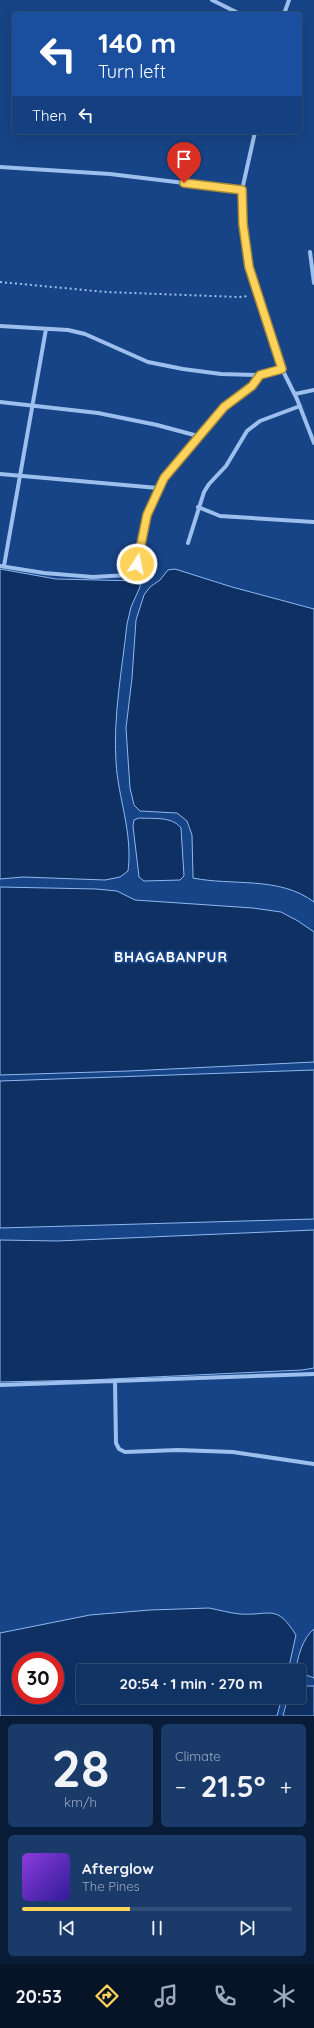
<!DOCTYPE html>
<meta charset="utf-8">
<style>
:root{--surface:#113364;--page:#1a3b6a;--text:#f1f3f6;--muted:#9caabf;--line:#304e78;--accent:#ffd359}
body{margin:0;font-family:Quicksand,sans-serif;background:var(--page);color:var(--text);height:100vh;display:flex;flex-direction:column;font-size:15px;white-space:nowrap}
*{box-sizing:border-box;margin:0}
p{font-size:13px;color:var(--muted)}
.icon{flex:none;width:22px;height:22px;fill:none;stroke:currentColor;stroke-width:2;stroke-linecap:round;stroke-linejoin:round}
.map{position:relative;height:1716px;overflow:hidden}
.panel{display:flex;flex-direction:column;gap:8px;padding:8px;background:#091c37;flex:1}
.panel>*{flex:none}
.top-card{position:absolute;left:12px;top:12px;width:290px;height:122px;border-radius:4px;box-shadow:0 4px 16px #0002,0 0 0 1px var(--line);background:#1a4fa0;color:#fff;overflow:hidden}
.speed{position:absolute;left:12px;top:1652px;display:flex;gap:8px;font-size:20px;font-weight:700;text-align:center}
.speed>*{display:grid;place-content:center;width:52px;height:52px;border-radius:50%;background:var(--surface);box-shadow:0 4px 16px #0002,0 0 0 1px var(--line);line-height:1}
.speed .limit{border:6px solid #d22;background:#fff;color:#111}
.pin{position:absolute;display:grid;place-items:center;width:34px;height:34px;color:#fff;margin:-41px -17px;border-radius:50% 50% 50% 0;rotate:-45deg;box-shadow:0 0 4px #0007}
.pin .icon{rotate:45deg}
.me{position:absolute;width:44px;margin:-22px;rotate:11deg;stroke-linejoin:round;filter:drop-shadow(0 0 3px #0008)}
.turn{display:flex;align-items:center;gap:14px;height:84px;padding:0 20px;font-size:18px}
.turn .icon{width:52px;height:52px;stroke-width:2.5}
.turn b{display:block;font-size:28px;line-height:34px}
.then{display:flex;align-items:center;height:38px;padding:0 20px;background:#0003;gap:8px;font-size:15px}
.big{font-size:30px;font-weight:800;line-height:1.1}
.panel .card{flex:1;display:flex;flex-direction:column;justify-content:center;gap:6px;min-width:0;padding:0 14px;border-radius:6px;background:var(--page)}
.panel .dial{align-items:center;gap:0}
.dial b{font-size:52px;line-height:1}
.song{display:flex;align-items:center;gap:12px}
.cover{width:48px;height:48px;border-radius:6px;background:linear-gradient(135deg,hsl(270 70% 55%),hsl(250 70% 35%))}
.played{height:4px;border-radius:2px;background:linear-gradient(90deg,var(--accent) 40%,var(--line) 40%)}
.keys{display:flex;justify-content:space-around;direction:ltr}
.heat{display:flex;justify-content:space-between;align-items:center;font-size:22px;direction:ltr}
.panel .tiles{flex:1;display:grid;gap:8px;grid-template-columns:1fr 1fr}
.card:last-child{grid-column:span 2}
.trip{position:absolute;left:76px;top:1664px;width:230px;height:40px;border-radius:4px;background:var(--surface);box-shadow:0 4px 16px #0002,0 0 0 1px var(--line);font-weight:800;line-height:40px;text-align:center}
.tab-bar{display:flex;height:64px;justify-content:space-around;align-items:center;background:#071428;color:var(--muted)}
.tab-bar .icon{width:28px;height:28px}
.tab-bar .active{color:var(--accent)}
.tab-bar b{font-size:18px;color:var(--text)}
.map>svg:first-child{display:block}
.water{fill:#0e3063;stroke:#8fb9f0;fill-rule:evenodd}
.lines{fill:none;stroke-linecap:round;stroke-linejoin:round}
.path{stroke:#9cbfed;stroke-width:2;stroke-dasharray:2 3;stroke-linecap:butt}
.minor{stroke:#9cbfed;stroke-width:4}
.route-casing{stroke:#a6893a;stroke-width:10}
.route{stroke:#ffd359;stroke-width:7}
.labels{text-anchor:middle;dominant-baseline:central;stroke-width:4;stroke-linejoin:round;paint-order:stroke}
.district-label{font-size:14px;font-weight:bold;letter-spacing:1px;fill:#fff;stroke:#174486}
</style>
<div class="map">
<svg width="314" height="1716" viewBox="0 0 314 1716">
<rect width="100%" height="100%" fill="#174486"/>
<!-- water -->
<path class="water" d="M 0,569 L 56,579 L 140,581 L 140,587 L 131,607 L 127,624 C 122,670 113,716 116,762 C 118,798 133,833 128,871 L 120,877 L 105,880 L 23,877 L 0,879 Z
M 175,569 L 232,587 L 314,609 L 314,902 C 280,876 232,886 193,878 L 192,835 L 187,821 L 177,813 L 140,811 L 134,805 L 130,788 L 126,728 L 132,678 L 136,620 L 144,595 L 150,587 L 160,580 L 168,570 Z
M 139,818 C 153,819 172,816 181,828 L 184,876 L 180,880 L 144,881 L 139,877 L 133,826 L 134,820 Z
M 0,887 L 96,889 L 117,891 L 135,900 L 253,908 L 281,912 L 298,921 L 314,932 L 314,1062 L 129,1071 L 0,1075 Z
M 314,1070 L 314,1219 L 0,1228 L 0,1081 Z
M 314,1230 L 314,1368 L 302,1370 L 89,1380 L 0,1382 L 0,1240 L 57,1241 Z
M 209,1608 C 219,1610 230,1613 240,1614 C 271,1616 276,1603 296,1635 L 288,1671 L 83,1671 L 83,1697 L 282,1697 L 277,1716 L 0,1716 L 0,1633 L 90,1615 L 150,1610 ZM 21,1661 L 55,1661 L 55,1695 L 21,1695 Z
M 314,1629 L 314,1678 L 296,1671 C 297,1658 303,1637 314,1629 Z
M 299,1686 L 314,1686 L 314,1716 L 283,1716 L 288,1697 L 299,1697 Z"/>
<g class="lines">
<!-- path -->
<path class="path" d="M 0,282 L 106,292 L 239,297 L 249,296"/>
<!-- minor -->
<path class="minor" d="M 212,0 L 240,14
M 284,14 L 289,0
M 255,132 L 242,190 L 243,224 L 249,267 L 282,369 L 297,399 L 314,443
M 0,167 L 110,174 L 242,190
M 310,252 L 314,283
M 0,326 L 68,330 L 85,334 L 148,362 L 183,369 L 221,374 L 259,375 L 282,369
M 295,394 L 314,390
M 0,402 L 98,413 L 157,425 L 198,436
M 0,474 L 158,488
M 198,507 L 220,516 L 314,522
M 188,543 L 204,492 L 209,484 L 226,466 L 247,431 L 260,421 L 300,406
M 0,566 L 44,573 L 93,577 L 128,575 L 134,571 L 137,564 L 147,515 L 164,478 L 224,407 L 252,386 L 259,375
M 4,566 L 46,329
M 115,1382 L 116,1443 L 119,1449 L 125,1452 L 178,1450 L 233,1452 L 314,1464
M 0,1385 L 314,1374"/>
</g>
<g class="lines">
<defs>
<path id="route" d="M 137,564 L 147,515 L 164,478 L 224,407 L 252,386 L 260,375 L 282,369 L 249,267 L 243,224 L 242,190 L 184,183"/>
</defs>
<!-- route casing -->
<use href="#route" class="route-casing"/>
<!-- route -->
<use href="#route" class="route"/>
</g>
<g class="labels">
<!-- district labels -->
<g class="district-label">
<text x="171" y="957">BHAGABANPUR</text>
</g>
</g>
</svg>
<div class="speed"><div class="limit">30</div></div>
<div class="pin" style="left:184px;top:183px;background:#d93025"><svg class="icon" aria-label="arrive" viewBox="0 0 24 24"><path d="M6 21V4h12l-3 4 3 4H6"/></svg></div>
<svg class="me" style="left:137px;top:564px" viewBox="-20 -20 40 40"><circle r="17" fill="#ffd359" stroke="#fff" stroke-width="3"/><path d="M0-11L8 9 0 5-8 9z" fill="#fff"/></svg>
<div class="trip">20:54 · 1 min · 270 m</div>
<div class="top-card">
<div class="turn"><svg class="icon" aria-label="left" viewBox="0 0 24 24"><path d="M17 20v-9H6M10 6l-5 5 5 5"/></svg><div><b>140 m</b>Turn left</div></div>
<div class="then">Then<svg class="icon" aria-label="left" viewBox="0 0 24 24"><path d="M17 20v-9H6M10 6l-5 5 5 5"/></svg></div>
</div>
</div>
<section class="panel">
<div class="tiles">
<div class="card dial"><b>28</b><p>km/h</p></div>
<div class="card"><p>Climate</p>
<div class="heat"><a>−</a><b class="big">21.5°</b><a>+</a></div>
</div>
<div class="card">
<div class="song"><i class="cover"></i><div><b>Afterglow</b><p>The Pines</p></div></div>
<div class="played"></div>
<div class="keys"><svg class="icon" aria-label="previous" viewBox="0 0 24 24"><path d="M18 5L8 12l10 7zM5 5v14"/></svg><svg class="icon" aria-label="pause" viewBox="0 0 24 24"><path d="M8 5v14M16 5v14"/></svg><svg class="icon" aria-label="next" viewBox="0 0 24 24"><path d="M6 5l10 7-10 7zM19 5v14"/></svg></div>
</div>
</div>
</section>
<nav class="tab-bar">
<b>20:53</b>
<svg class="icon active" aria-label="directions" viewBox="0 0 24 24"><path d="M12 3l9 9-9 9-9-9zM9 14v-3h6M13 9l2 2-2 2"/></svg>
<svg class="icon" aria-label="music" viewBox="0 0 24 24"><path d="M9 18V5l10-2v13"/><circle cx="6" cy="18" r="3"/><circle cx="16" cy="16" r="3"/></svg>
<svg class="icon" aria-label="phone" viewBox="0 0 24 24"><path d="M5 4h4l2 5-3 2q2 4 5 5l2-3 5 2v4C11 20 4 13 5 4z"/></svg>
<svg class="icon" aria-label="climate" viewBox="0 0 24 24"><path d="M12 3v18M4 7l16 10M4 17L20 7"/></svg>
</nav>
